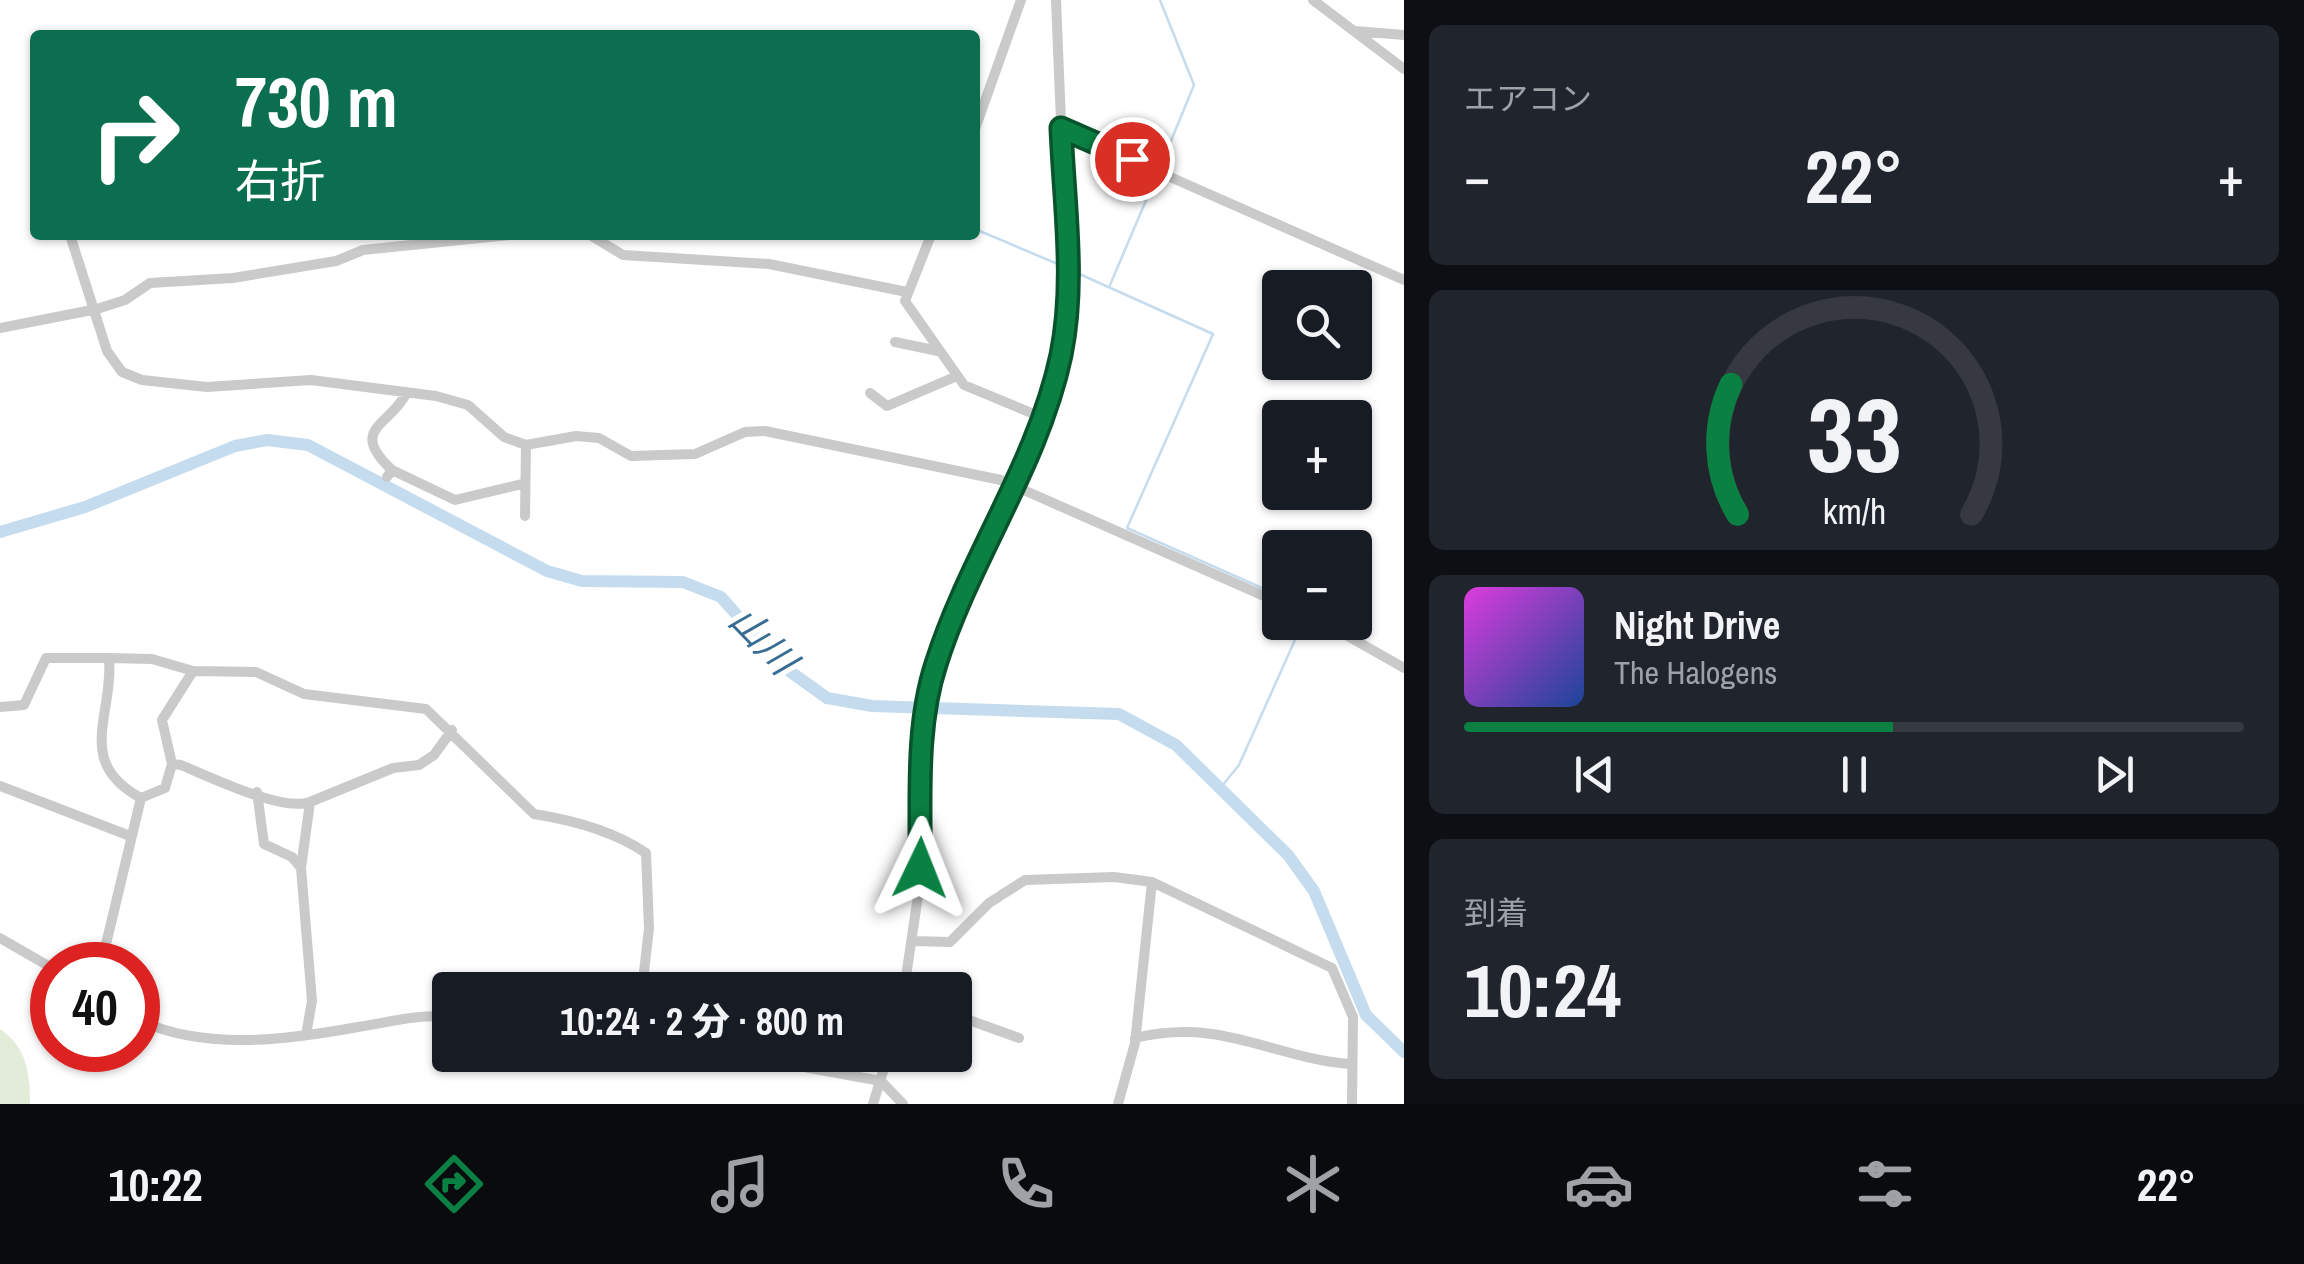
<!DOCTYPE html>
<html lang="ja">
<meta charset="utf-8">
<style>
:root{--surface:#171b24;--page:#20242c;--text:#f1f3f6;--muted:#9ea1a6;--line:#363941;--accent:#0b8043}
body{margin:0;font-family:"Archivo Narrow","Noto Sans JP",sans-serif;background:var(--page);color:var(--text);height:100vh;display:flex;flex-direction:column;font-size:38px;white-space:nowrap}
*{box-sizing:border-box;margin:0}
p{font-size:32px;color:var(--muted)}
.icon{flex:none;width:55px;height:55px;fill:none;stroke:currentColor;stroke-width:2;stroke-linecap:round;stroke-linejoin:round}
.map{position:relative;flex:1;overflow:hidden}
.panel{display:flex;flex-direction:column;gap:25px;padding:25px;background:#0d0f14;width:900px}
.panel>*{flex:none}
.top-card{position:absolute;left:30px;top:30px;width:950px;height:210px;border-radius:10px;box-shadow:0 2px 8px #0004;background:#0b6e4f;color:#fff;overflow:hidden}
.controls{position:absolute;left:1262px;top:270px;display:grid;gap:20px}
.controls a{display:grid;place-items:center;width:110px;height:110px;border-radius:10px;background:var(--surface);box-shadow:0 2px 8px #0004;font-size:50px}
.speed{position:absolute;left:30px;top:942px;display:flex;gap:20px;font-size:50px;font-weight:700;text-align:center}
.speed>*{display:grid;place-content:center;width:130px;height:130px;border-radius:50%;background:var(--surface);box-shadow:0 2px 8px #0004;line-height:1}
.speed .limit{border:15px solid #d22;background:#fff;color:#111}
.pin{position:absolute;display:grid;place-items:center;width:85px;height:85px;color:#fff;margin:-42px;border:5px solid #fff;border-radius:50%;box-shadow:0 2px 10px #0007}
.me{position:absolute;width:110px;margin:-55px;rotate:2deg;stroke-linejoin:round;filter:drop-shadow(0 0 8px #0008)}
.turn{display:flex;align-items:center;gap:35px;height:210px;padding:0 40px;font-size:45px}
.turn .icon{width:130px;height:130px;stroke-width:2.5}
.turn b{display:block;font-size:70px;line-height:85px}
.big{font-size:75px;font-weight:800;line-height:1.1}
.panel .widget{flex:1;display:flex;flex-direction:column;justify-content:center;gap:15px;min-width:0;padding:0 35px;border-radius:15px;background:var(--page)}
.panel .dial{align-items:center;gap:0}
.dial svg{height:260px;overflow:visible;fill:none;stroke:var(--line);stroke-width:7;stroke-linecap:round;text-anchor:middle}
.dial text{fill:var(--text);stroke:none}
.song{display:flex;align-items:center;gap:30px}
.cover{width:120px;height:120px;border-radius:15px;background:linear-gradient(135deg,hsl(300 70% 55%),hsl(220 70% 35%))}
.played{height:10px;border-radius:5px;background:linear-gradient(90deg,var(--accent) 55%,var(--line) 55%)}
.keys{display:flex;justify-content:space-around;direction:ltr}
.heat{display:flex;justify-content:space-between;align-items:center;font-size:55px;direction:ltr}
.trip{position:absolute;left:432px;top:972px;width:540px;height:100px;border-radius:10px;background:var(--surface);box-shadow:0 2px 8px #0004;font-weight:800;line-height:100px;text-align:center}
.menu{display:flex;height:160px;justify-content:space-around;align-items:center;background:#090b0e;color:var(--muted)}
.menu .icon{width:70px;height:70px}
.menu .selected{color:var(--accent)}
.menu b{font-size:45px;color:var(--text)}
main{display:flex;flex:1;min-height:0}
.map>svg:first-child{display:block}
.green{fill:#e2ecd9}
.lines{fill:none;stroke-linecap:round;stroke-linejoin:round}
.stream{stroke:#c4dced;stroke-width:2.5}
.river{stroke:#c4dced;stroke-width:12}
.minor{stroke:#cacaca;stroke-width:10}
.route-casing{stroke:#07532c;stroke-width:25}
.route{stroke:#0b8043;stroke-width:18}
.labels{text-anchor:middle;dominant-baseline:central;stroke-width:10;stroke-linejoin:round;paint-order:stroke}
.water-label{font-size:38px;font-style:italic;fill:#376c93;stroke:#fff}
</style>
<main>
<div class="map">
<svg width="1404" height="1104" viewBox="0 0 1404 1104">
<rect width="100%" height="100%" fill="#fff"/>
<!-- green -->
<path class="green" d="M 0,1029 C 27,1047 30,1074 30,1104 L 0,1104 Z"/>
<g class="lines">
<!-- stream -->
<path class="stream" d="M 1159,170 L 1194,85 L 1160,0
M 975,229 L 1060,265
M 1075,272 L 1213,334 L 1127,528 L 1280,596
M 1110,285 L 1156,177
M 1222,786 L 1239,765 L 1303,622"/>
<!-- river -->
<path class="river" d="M 0,532 L 85,507 L 235,446 L 267,440 L 308,445 L 547,571 L 582,581 L 683,582 L 721,597 L 781,665 L 827,698 L 872,706 L 1119,714 L 1176,745 L 1288,855 L 1314,891 L 1366,1015 L 1404,1052"/>
<!-- minor -->
<path class="minor" d="M 1313,0 L 1404,69
M 1355,31 L 1404,35
M 975,129 L 1021,0
M 1061,129 L 1404,280
M 70,235 L 107,351 L 122,372 L 142,380 L 207,387 L 311,380 L 436,396 L 468,405 L 504,437 L 526,445 L 576,436 L 599,438 L 631,456 L 695,454 L 745,432 L 765,431 L 1001,480 L 1280,603
M 590,235 L 623,255 L 769,264 L 907,292
M 931,235 L 905,301 L 964,385 L 1041,417
M 0,328 L 97,309 L 125,300 L 150,283 L 233,278 L 336,261 L 363,250 L 509,235
M 895,342 L 938,351
M 870,393 L 887,406 L 957,376
M 392,470 L 455,500 L 522,484
M 387,477 L 392,470 C 347,428 391,426 407,392
M 525,516 L 526,445
M 1323,622 L 1404,668
M 109,658 L 152,659 L 193,671 L 256,672 L 304,694 L 426,709 L 534,814 C 572,820 612,830 646,853 L 649,928 L 642,990
M 0,707 L 24,705 L 46,658 L 109,658 C 114,715 74,762 141,798 L 165,788 L 172,764 L 181,765 C 210,777 282,812 310,802
M 172,764 L 162,720 L 193,671
M 0,786 L 130,836
M 257,792 L 264,844 L 292,857 L 301,868
M 0,938 L 52,968
M 913,941 L 950,942 L 989,903 L 1025,880 L 1114,877 L 1152,882 L 1332,968 L 1353,1017 L 1352,1104
M 101,965 L 141,798
M 904,990 L 918,896 L 928,694 L 948,629 L 1041,417 L 1061,355 L 1068,292 L 1056,0
M 955,1015 L 1019,1038
M 138,1020 C 205,1051 287,1040 358,1027 C 390,1022 418,1014 450,1017
M 306,1035 L 312,1001 L 301,868 L 310,802 L 393,768 L 419,765 L 434,755 L 452,730
M 1135,1038 C 1223,1017 1271,1058 1351,1064
M 737,1055 L 881,1081 L 903,1104
M 873,1104 L 888,1055
M 1118,1104 L 1135,1043 L 1152,882"/>
</g>
<g class="lines">
<defs>
<path id="route" d="M 920,868 C 921,801 915,728 936,664 C 969,559 1038,464 1061,355 C 1076,282 1064,203 1061,128 L 1132,159"/>
</defs>
<!-- route casing -->
<use href="#route" class="route-casing"/>
<!-- route -->
<use href="#route" class="route"/>
</g>
<g class="labels">
<!-- water labels -->
<g class="water-label">
<text transform="translate(763 640) rotate(46)">山川</text>
</g>
</g>
</svg>
<div class="controls">
<a><svg class="icon" aria-label="search" viewBox="0 0 24 24"><circle cx="10" cy="10" r="6"/><path d="M15 15l6 6"/></svg></a>
<a>+</a>
<a>−</a>
</div>
<div class="speed"><div class="limit">40</div></div>
<div class="pin" style="left:1132px;top:159px;background:#d93025"><svg class="icon" aria-label="arrive" viewBox="0 0 24 24"><path d="M6 21V4h12l-3 4 3 4H6"/></svg></div>
<svg class="me" style="left:920px;top:868px" viewBox="-20 -20 40 40"><path d="M0-17L14 15 0 8-14 15z" fill="#0b8043" stroke="#fff" stroke-width="4"/></svg>
<div class="trip">10:24 · 2 分 · 800 m</div>
<div class="top-card">
<div class="turn"><svg class="icon" aria-label="right" viewBox="0 0 24 24"><path d="M7 20v-9h11M14 6l5 5-5 5"/></svg><div><b>730 m</b>右折</div></div>
</div>
</div>
<section class="panel">
<div class="widget"><p>エアコン</p>
<div class="heat"><a>−</a><b class="big">22°</b><a>+</a></div>
</div>
<div class="widget dial"><svg viewBox="0 0 100 80">
<path d="M14 69A42 42 0 1 1 86 69"/>
<path d="M14 69A42 42 0 0 1 12 29" stroke="#0b8043"/>
<text x="50" y="56" font-size="32" font-weight="700">33</text>
<text x="50" y="72" font-size="11">km/h</text>
</svg></div>
<div class="widget">
<div class="song"><i class="cover"></i><div><b>Night Drive</b><p>The Halogens</p></div></div>
<div class="played"></div>
<div class="keys"><svg class="icon" aria-label="previous" viewBox="0 0 24 24"><path d="M18 5L8 12l10 7zM5 5v14"/></svg><svg class="icon" aria-label="pause" viewBox="0 0 24 24"><path d="M8 5v14M16 5v14"/></svg><svg class="icon" aria-label="next" viewBox="0 0 24 24"><path d="M6 5l10 7-10 7zM19 5v14"/></svg></div>
</div>
<div class="widget"><p>到着</p><b class="big">10:24</b></div>
</section>
</main>
<nav class="menu">
<b>10:22</b>
<svg class="icon selected" aria-label="directions" viewBox="0 0 24 24"><path d="M12 3l9 9-9 9-9-9zM9 14v-3h6M13 9l2 2-2 2"/></svg>
<svg class="icon" aria-label="music" viewBox="0 0 24 24"><path d="M9 18V5l10-2v13"/><circle cx="6" cy="18" r="3"/><circle cx="16" cy="16" r="3"/></svg>
<svg class="icon" aria-label="phone" viewBox="0 0 24 24"><path d="M5 4h4l2 5-3 2q2 4 5 5l2-3 5 2v4C11 20 4 13 5 4z"/></svg>
<svg class="icon" aria-label="climate" viewBox="0 0 24 24"><path d="M12 3v18M4 7l16 10M4 17L20 7"/></svg>
<svg class="icon" aria-label="car" viewBox="0 0 24 24"><path d="M5 17H2v-5l4-1 3-4h7l3 4 3 1v5h-3M9 17h6M6 11h13"/><circle cx="7" cy="17" r="2"/><circle cx="17" cy="17" r="2"/></svg>
<svg class="icon" aria-label="filters" viewBox="0 0 24 24"><path d="M4 7h16M4 17h16"/><circle cx="9" cy="7" r="2"/><circle cx="15" cy="17" r="2"/></svg>
<b>22°</b>
</nav>
